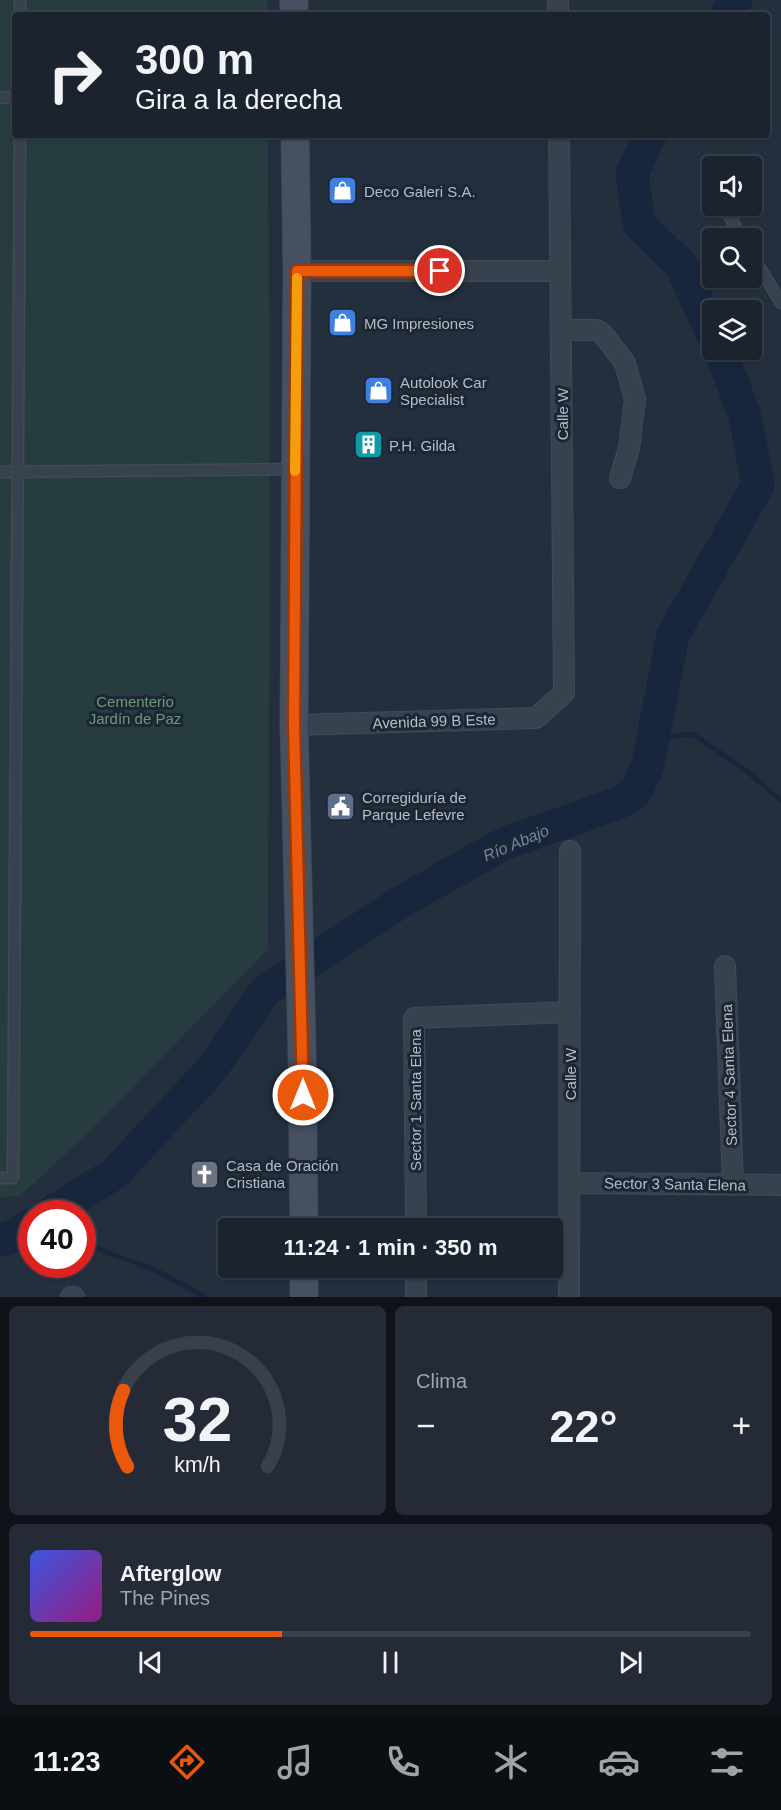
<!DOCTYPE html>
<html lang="es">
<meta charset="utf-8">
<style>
:root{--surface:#1b232e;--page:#242b36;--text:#f1f3f6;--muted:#a0a4aa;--line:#39404a;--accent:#ea580c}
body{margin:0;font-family:Arial,sans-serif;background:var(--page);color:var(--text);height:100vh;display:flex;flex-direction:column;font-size:22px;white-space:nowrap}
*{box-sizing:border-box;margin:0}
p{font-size:20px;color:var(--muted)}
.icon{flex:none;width:33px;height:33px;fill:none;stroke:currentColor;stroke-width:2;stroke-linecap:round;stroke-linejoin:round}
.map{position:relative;height:1297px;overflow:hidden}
.panel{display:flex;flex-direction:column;gap:9px;padding:9px;background:#0f1319;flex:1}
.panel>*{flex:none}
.top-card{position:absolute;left:12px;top:12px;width:758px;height:126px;border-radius:6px;box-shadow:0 2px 4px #0004,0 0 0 2px var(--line);background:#1b232e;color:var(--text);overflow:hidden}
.tools{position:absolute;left:702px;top:156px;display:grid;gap:12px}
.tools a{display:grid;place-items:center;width:60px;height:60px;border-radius:6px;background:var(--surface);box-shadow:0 2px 4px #0004,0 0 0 2px var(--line);font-size:30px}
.speed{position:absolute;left:18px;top:1200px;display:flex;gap:12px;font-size:30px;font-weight:700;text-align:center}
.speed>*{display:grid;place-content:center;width:78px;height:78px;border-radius:50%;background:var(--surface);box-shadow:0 2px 4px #0004,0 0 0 2px var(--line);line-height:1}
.speed .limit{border:9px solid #d22;background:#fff;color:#111}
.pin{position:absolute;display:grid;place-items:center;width:51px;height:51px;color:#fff;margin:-26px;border:3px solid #fff;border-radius:50%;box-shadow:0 2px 6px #0007}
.me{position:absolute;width:66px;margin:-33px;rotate:0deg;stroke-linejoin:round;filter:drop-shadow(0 0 4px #0008)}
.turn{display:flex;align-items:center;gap:21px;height:126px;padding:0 24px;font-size:27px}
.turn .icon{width:78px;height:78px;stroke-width:2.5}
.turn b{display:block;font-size:42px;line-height:51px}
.big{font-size:45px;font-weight:700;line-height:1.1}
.panel .tile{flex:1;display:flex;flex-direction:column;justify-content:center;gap:9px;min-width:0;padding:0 21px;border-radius:9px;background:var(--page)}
.panel .dial{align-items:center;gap:0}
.dial svg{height:156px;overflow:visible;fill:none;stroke:var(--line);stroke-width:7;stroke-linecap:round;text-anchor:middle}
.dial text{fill:var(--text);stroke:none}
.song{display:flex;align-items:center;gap:18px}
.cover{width:72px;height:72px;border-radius:9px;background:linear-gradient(135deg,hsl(230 70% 55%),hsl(310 70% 35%))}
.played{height:6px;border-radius:3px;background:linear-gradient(90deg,var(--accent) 35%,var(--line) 35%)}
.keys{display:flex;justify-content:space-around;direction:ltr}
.heat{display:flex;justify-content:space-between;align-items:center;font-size:33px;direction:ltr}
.panel .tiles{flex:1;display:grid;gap:9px;grid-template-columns:1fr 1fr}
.tile:last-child{grid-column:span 2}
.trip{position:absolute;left:218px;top:1218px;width:345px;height:60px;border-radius:6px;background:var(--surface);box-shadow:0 2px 4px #0004,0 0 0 2px var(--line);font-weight:700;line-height:60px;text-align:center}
.tabs{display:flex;height:96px;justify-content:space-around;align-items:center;background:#0b0e12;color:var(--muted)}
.tabs .icon{width:42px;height:42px}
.tabs .current{color:var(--accent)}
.tabs b{font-size:27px;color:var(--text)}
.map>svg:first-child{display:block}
.green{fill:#263c3f}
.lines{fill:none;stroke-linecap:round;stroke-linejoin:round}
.stream{stroke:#17263c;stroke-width:5}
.river{stroke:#17263c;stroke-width:33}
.lane-casing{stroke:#414a57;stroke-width:13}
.street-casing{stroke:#414a57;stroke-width:22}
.secondary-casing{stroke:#414a57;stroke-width:29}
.lane{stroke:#38414e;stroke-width:10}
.street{stroke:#38414e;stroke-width:20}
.secondary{stroke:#465061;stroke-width:27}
.route-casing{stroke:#983908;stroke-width:15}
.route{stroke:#ea580c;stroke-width:10}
.slow{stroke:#f59e0b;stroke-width:10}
.labels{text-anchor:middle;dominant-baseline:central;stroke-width:6;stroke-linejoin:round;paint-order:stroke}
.poi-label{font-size:15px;fill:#b4bcc9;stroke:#1d2633;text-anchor:start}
.street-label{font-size:15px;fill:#b4bcc9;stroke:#1d2633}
.park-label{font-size:15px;fill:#6b9a76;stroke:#1d2633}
.water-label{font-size:16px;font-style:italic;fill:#6d86a8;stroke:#1d2633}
</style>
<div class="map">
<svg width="781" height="1297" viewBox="0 0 781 1297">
<rect width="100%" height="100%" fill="#242f3e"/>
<!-- green -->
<path class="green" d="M 0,0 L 267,0 L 267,15 L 15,15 L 15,135 L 268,135 L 270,452 L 268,949 L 89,1132 L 20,1196 L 0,1197 Z"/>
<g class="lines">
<!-- stream -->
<path class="stream" d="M 651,744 L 674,736 L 693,734 L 747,771 L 781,801
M 82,1243 L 155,1270 L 205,1297"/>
<!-- river -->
<path class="river" d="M 726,15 L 736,0
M 650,135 L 632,174 L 639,224 L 681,265 L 712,334
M 49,1214 L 114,1174 L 211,1070 L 265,991 L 401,902 L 503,844 L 616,804 L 635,793 L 647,768 L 673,635 L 758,485 L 745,416 L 720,350
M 0,1239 L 7,1239 L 32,1224"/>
<defs>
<path id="lane" d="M 20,15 L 20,0
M 0,98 L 15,97
M 724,206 L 742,238
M 752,255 L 781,303
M 0,472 L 295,469
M 0,1178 L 13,1178 L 20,135"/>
<path id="street" d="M 558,0 L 558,15
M 297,271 L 559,271
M 561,330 L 596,330 L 602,333 L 625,363 L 635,399 L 629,448 L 620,478
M 294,725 L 536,718 L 564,693 L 559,135
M 725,966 L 733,1185
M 570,1183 L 781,1185
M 416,1228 L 414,1018 L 570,1012
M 416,1268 L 416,1297
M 71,1297 L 74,1297
M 569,1297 L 570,851"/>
<path id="secondary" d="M 294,0 L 294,15
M 295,135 L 297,271 L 294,725 L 302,1051 L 304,1228
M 304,1268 L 304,1297"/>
</defs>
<!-- lane casing -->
<use href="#lane" class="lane-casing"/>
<!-- street casing -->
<use href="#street" class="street-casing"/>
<!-- secondary casing -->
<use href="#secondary" class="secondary-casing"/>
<!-- lane -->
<use href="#lane" class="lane"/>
<!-- street -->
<use href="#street" class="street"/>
<!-- secondary -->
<use href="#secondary" class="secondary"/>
</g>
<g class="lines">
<defs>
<path id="route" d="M 303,1095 L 294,725 L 297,271 L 440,271"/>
</defs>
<!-- route casing -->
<use href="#route" class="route-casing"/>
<!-- route -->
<use href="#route" class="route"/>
<!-- slow -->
<path class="slow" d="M 295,471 L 297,278"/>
</g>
<!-- icons -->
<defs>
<symbol id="shop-square" viewBox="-11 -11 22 22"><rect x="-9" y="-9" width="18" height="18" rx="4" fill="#3f7fe0" stroke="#1d2633"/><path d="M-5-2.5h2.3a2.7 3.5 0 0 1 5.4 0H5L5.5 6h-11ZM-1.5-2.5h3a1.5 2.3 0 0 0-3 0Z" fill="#fff"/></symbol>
<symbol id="building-square" viewBox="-11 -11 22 22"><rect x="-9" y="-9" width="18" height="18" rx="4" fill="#0f9aa8" stroke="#1d2633"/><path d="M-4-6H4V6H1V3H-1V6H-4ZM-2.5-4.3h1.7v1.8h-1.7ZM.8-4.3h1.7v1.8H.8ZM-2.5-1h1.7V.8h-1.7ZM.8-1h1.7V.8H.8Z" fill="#fff"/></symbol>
<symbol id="civic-square" viewBox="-11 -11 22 22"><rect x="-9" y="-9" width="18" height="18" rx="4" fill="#5c6f8a" stroke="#1d2633"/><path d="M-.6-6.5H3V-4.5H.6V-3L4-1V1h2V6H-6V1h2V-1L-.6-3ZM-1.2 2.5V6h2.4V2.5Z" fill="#fff"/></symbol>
<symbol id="church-square" viewBox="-11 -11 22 22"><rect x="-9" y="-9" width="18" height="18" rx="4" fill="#6b7280" stroke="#1d2633"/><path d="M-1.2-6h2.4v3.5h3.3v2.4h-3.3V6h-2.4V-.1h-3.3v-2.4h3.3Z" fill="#fff"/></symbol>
</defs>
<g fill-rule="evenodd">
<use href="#shop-square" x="326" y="174" width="33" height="33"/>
<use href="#shop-square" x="326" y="306" width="33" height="33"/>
<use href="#shop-square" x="362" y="374" width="33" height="33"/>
<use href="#building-square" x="352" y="428" width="33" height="33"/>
<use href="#civic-square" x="324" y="790" width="33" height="33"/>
<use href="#church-square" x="188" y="1158" width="33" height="33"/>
</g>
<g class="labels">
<!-- poi labels -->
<g class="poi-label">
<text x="364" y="191">Deco Galeri S.A.</text>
<text x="364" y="323">MG Impresiones</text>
<text x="400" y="382">Autolook Car<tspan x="400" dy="17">Specialist</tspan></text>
<text x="389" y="445">P.H. Gilda</text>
<text x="362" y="797">Corregiduría de<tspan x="362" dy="17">Parque Lefevre</tspan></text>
<text x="226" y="1165">Casa de Oración<tspan x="226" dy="17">Cristiana</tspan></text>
</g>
<!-- street labels -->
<g class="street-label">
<text transform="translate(562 414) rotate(-90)">Calle W</text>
<text transform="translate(434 721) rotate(-2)">Avenida 99 B Este</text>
<text transform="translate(570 1074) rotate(-90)">Calle W</text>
<text transform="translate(729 1075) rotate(-92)">Sector 4 Santa Elena</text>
<text transform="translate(415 1100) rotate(-90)">Sector 1 Santa Elena</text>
<text transform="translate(675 1184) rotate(1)">Sector 3 Santa Elena</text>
</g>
<!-- park labels -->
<g class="park-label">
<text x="135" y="701">Cementerio<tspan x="135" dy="17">Jardín de Paz</tspan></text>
</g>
<!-- water labels -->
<g class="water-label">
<text transform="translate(516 843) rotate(-23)">Río Abajo</text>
</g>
</g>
</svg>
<div class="tools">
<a><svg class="icon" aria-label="sound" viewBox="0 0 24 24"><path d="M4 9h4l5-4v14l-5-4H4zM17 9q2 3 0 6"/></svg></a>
<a><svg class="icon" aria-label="search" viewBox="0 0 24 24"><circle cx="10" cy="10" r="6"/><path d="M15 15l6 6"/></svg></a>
<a><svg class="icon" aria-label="layers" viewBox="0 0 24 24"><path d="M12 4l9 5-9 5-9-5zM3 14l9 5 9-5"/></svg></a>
</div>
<div class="speed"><div class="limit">40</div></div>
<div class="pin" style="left:440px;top:271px;background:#d93025"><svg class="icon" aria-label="arrive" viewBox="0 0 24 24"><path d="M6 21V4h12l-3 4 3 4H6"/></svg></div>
<svg class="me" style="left:303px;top:1095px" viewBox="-20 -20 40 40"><circle r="17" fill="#ea580c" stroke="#fff" stroke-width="3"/><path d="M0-11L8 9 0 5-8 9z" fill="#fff"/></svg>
<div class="trip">11:24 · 1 min · 350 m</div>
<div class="top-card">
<div class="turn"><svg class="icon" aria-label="right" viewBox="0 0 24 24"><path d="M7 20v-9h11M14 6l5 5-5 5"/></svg><div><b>300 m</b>Gira a la derecha</div></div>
</div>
</div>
<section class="panel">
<div class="tiles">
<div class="tile dial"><svg viewBox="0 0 100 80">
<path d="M14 69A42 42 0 1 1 86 69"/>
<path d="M14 69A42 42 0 0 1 12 30" stroke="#ea580c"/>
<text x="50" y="56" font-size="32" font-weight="700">32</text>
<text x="50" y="72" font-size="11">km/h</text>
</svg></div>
<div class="tile"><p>Clima</p>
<div class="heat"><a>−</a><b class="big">22°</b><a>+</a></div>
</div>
<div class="tile">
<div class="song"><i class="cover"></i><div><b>Afterglow</b><p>The Pines</p></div></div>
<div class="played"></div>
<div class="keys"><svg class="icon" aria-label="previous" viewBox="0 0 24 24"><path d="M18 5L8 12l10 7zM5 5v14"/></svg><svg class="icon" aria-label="pause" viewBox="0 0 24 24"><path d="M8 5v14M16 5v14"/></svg><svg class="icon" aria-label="next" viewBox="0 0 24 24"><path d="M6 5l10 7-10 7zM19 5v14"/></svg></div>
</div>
</div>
</section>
<nav class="tabs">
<b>11:23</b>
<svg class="icon current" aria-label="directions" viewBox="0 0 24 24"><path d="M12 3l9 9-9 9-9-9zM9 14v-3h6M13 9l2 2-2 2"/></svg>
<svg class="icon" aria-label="music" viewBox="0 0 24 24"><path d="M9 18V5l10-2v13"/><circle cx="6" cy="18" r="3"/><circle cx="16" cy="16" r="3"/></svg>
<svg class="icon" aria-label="phone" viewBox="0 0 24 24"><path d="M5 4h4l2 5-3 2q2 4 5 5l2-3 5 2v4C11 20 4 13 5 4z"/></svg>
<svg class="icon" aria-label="climate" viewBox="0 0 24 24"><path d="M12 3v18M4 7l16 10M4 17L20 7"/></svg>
<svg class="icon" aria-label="car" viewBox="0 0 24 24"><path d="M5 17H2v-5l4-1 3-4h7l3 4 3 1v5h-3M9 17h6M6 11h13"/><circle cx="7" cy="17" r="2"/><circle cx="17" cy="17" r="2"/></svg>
<svg class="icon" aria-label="filters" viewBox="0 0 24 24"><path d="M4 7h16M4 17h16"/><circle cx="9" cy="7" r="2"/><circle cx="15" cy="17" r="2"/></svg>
</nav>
